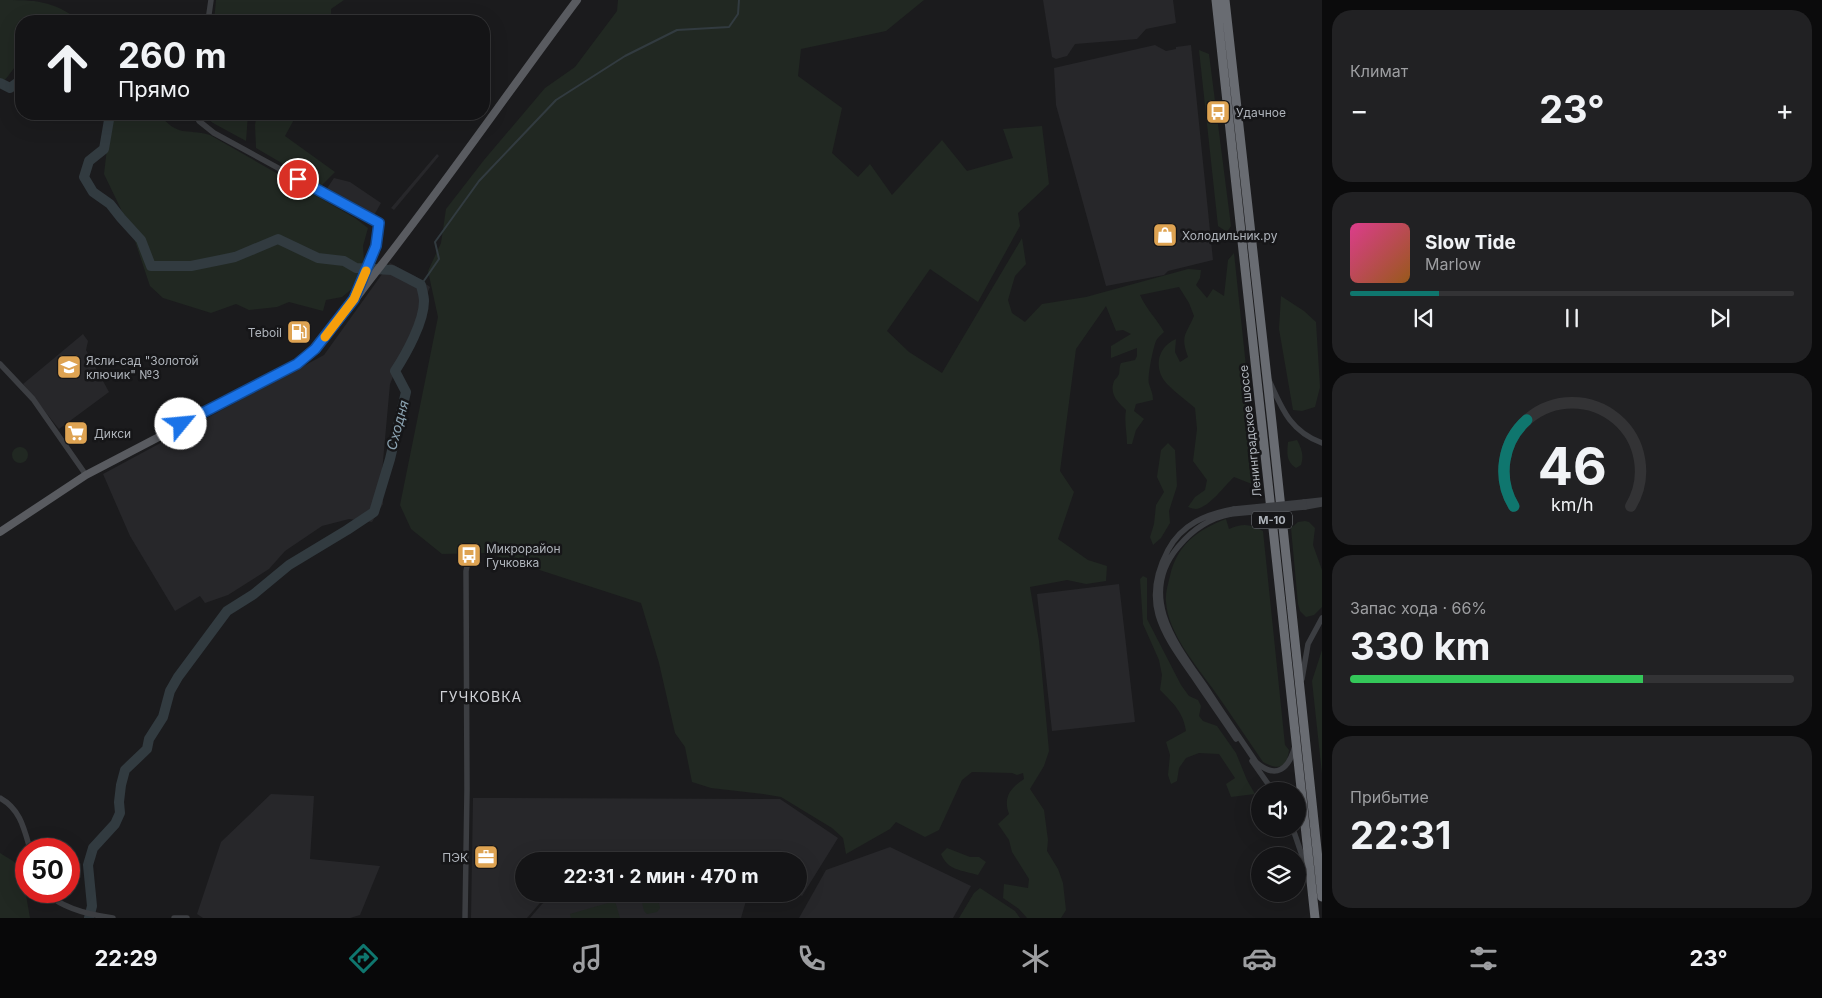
<!DOCTYPE html>
<html lang="ru">
<meta charset="utf-8">
<style>
:root{--surface:#141416;--page:#212123;--text:#f1f3f6;--muted:#9d9ea1;--line:#333335;--accent:#0f766e}
body{margin:0;font-family:Inter,sans-serif;background:var(--page);color:var(--text);height:100vh;display:flex;flex-direction:column;font-size:19px;white-space:nowrap}
*{box-sizing:border-box;margin:0}
p{font-size:16px;color:var(--muted)}
.icon{flex:none;width:28px;height:28px;fill:none;stroke:currentColor;stroke-width:2;stroke-linecap:round;stroke-linejoin:round}
.map{position:relative;flex:1;overflow:hidden}
.side{display:flex;flex-direction:column;gap:10px;padding:10px;background:#0b0b0c;width:500px}
.side>*{flex:none}
.hud{position:absolute;left:15px;top:15px;width:475px;height:105px;border-radius:20px;box-shadow:0 5px 20px #0002,0 0 0 1px var(--line);background:#141416;color:var(--text);overflow:hidden}
.fabs{position:absolute;left:1251px;top:782px;display:grid;gap:10px}
.fabs a{display:grid;place-items:center;width:55px;height:55px;border-radius:50%;background:var(--surface);box-shadow:0 5px 20px #0002,0 0 0 1px var(--line);font-size:25px}
.speed{position:absolute;left:15px;top:838px;display:flex;gap:10px;font-size:25px;font-weight:700;text-align:center}
.speed>*{display:grid;place-content:center;width:65px;height:65px;border-radius:50%;background:var(--surface);box-shadow:0 5px 20px #0002,0 0 0 1px var(--line);line-height:1}
.speed .limit{border:8px solid #d22;background:#fff;color:#111}
.pin{position:absolute;display:grid;place-items:center;width:42px;height:42px;color:#fff;margin:-21px;border:2px solid #fff;border-radius:50%;box-shadow:0 1px 5px #0007}
.me{position:absolute;width:55px;margin:-28px;rotate:62deg;stroke-linejoin:round;filter:drop-shadow(0 0 4px #0008)}
.turn{display:flex;align-items:center;gap:18px;height:105px;padding:0 20px;font-size:22px}
.turn .icon{width:65px;height:65px;stroke-width:2.5}
.turn b{display:block;font-size:35px;line-height:42px}
.big{font-size:38px;font-weight:700;line-height:1.1}
.side .tile{flex:1;display:flex;flex-direction:column;justify-content:center;gap:8px;min-width:0;padding:0 18px;border-radius:20px;background:var(--page)}
.side .dial{align-items:center;gap:0}
.dial svg{height:130px;overflow:visible;fill:none;stroke:var(--line);stroke-width:7;stroke-linecap:round;text-anchor:middle}
.dial text{fill:var(--text);stroke:none}
.song{display:flex;align-items:center;gap:15px}
.cover{width:60px;height:60px;border-radius:8px;background:linear-gradient(135deg,hsl(330 70% 55%),hsl(30 70% 35%))}
.played{height:5px;border-radius:2px;background:linear-gradient(90deg,var(--accent) 20%,var(--line) 20%)}
.keys{display:flex;justify-content:space-around;direction:ltr}
.heat{display:flex;justify-content:space-between;align-items:center;font-size:28px;direction:ltr}
.charge{height:8px;border-radius:4px;background:linear-gradient(90deg,#34c759 66%,var(--line) 0)}
.trip{position:absolute;left:515px;top:852px;width:292px;height:50px;border-radius:25px;background:var(--surface);box-shadow:0 5px 20px #0002,0 0 0 1px var(--line);font-weight:700;line-height:50px;text-align:center}
.dock{display:flex;height:80px;justify-content:space-around;align-items:center;background:#080809;color:var(--muted)}
.dock .icon{width:35px;height:35px}
.dock .selected{color:var(--accent)}
.dock b{font-size:22px;color:var(--text)}
main{display:flex;flex:1;min-height:0}
.map>svg:first-child{display:block}
.built{fill:#27272a}
.green{fill:#212822}
.lines{fill:none;stroke-linecap:round;stroke-linejoin:round}
.stream{stroke:#323b40;stroke-width:2}
.river{stroke:#323b40;stroke-width:10}
.minor{stroke:#3c3e42;stroke-width:5.5}
.major{stroke:#595b60;stroke-width:8}
.highway{stroke:#696c72;stroke-width:9}
.minor-bridge{stroke:#3c3e42;stroke-width:5.5}
.route-casing{stroke:#114b97;stroke-width:12}
.route{stroke:#1a73e8;stroke-width:9}
.slow{stroke:#f59e0b;stroke-width:9}
.labels{text-anchor:middle;dominant-baseline:central;stroke-width:5;stroke-linejoin:round;paint-order:stroke}
.shield{fill:#161618;stroke:#81858a;stroke-width:1}
.shield-label{font-size:11px;font-weight:bold;fill:#afb4bb}
.poi-label{font-size:12px;fill:#afb4bb;stroke:#161618;text-anchor:start}
.street-label{font-size:12px;fill:#afb4bb;stroke:#161618}
.water-label{font-size:14px;font-style:italic;fill:#8ba3b1;stroke:#161618}
.neighbourhood-label{font-size:14px;letter-spacing:1px;fill:#d0d2d7;stroke:#161618}
</style>
<main>
<div class="map">
<svg width="1322" height="918" viewBox="0 0 1322 918">
<rect width="100%" height="100%" fill="#1b1b1d"/>
<!-- built -->
<path class="built" d="M 1043,0 L 1173,0 L 1176,23 L 1146,29 L 1137,39 L 1075,44 L 1067,56 L 1056,59 L 1052,57 Z
M 1155,45 L 1166,51 L 1176,49 L 1176,47 L 1191,45 L 1213,260 L 1168,271 L 1164,275 L 1106,286 L 1056,105 L 1054,68 Z
M 437,154 L 439,156 L 394,210 L 391,208 Z
M 334,178 L 350,182 L 381,203 L 373,217 L 326,190 Z
M 390,263 L 415,276 L 430,287 L 390,384 L 382,472 L 383,504 L 372,522 L 349,519 L 322,526 L 285,551 L 269,569 L 228,595 L 205,603 L 200,596 L 175,611 L 130,536 L 103,474 L 324,355 Z
M 83,334 L 88,341 L 86,350 L 109,392 L 59,429 L 23,384 Z
M 1119,584 L 1135,722 L 1052,731 L 1037,594 Z
M 271,794 L 314,796 L 310,859 L 380,866 L 360,915 L 350,918 L 203,918 L 197,914 L 221,842 Z
M 473,798 L 780,799 L 838,838 L 802,896 L 799,894 L 799,861 L 524,861 L 524,894 L 555,894 L 540,903 L 527,918 L 471,918 Z
M 890,847 L 971,886 L 953,918 L 799,918 L 826,870 Z
M 558,894 L 748,894 L 741,918 L 530,918 L 542,904 Z"/>
<!-- green -->
<path class="green" d="M 0,0 C 36,0 52,0 80,21 L 21,21 L 21,59 L 5,80 L 0,78 Z
M 216,0 L 344,0 L 331,9 L 331,20 L 328,21 L 214,21 Z
M 618,0 L 924,0 L 886,31 L 801,49 L 798,76 L 842,108 L 832,153 L 858,177 L 870,164 L 892,195 L 942,140 L 967,171 L 1013,158 L 1003,129 L 1042,126 L 1049,184 L 1018,213 L 1020,226 L 978,302 L 930,269 L 887,331 L 909,352 L 942,373 L 1022,238 L 1026,264 L 1015,276 L 1008,300 L 1012,313 L 1025,322 L 1042,304 L 1086,297 L 1188,269 L 1201,270 L 1200,278 L 1196,285 L 1207,298 L 1213,289 L 1224,296 L 1228,260 L 1234,253 L 1258,480 L 1257,486 L 1234,477 C 1224,486 1210,507 1196,509 C 1194,509 1191,508 1188,507 L 1195,497 L 1205,490 L 1207,480 L 1193,461 L 1197,429 L 1195,408 C 1186,400 1176,393 1167,384 C 1153,369 1157,347 1176,339 L 1175,352 L 1180,362 L 1188,357 C 1180,335 1186,335 1194,316 L 1189,303 L 1179,287 L 1140,295 C 1146,309 1157,319 1164,332 C 1161,335 1157,338 1156,341 C 1153,348 1147,378 1149,384 C 1151,390 1153,394 1153,400 L 1136,404 L 1134,411 L 1144,419 L 1136,430 L 1132,444 L 1127,444 C 1127,433 1124,421 1126,410 C 1118,402 1109,395 1114,381 C 1115,379 1118,377 1119,374 C 1120,370 1119,367 1121,363 L 1135,360 L 1137,356 L 1137,348 L 1111,358 L 1111,346 L 1131,334 L 1123,330 L 1116,331 L 1106,306 L 1076,349 L 1060,471 L 1074,492 L 1058,539 L 1088,560 L 1107,566 L 1106,581 L 1086,584 L 1067,580 L 1030,587 L 1039,641 L 1049,751 L 1044,766 L 1030,789 L 1044,810 L 1048,840 L 1047,851 L 1058,869 L 1063,883 L 1066,910 L 1061,918 L 1027,918 L 1019,909 L 1003,898 L 1004,884 L 1028,888 L 1029,879 L 1012,852 L 1009,840 L 998,824 L 1009,814 C 1003,798 1010,788 1024,779 L 1023,773 L 1017,775 L 1012,773 L 972,772 L 962,780 L 939,830 L 925,837 L 896,822 L 890,829 L 846,854 L 843,838 L 832,828 L 781,797 L 763,794 L 711,788 L 692,782 L 685,747 L 675,733 L 659,663 L 641,603 L 487,553 L 442,554 L 411,529 L 400,505 L 438,317 L 428,271 L 441,243 L 446,209 L 484,160 L 545,88 L 575,67 L 617,11 Z
M 1199,50 L 1209,54 L 1231,226 L 1227,232 L 1218,226 Z
M 111,114 L 159,114 C 179,138 185,128 210,135 L 355,218 L 368,228 L 363,246 L 364,260 L 353,288 L 342,297 L 326,300 L 323,311 L 289,302 L 277,307 L 249,310 L 236,304 L 211,313 L 163,298 L 150,286 L 132,232 L 104,174 Z
M 202,114 L 248,114 L 246,141 L 213,123 Z
M 257,114 L 297,114 L 285,136 L 335,172 L 321,186 L 256,148 L 255,125 Z
M 1281,296 L 1304,311 L 1316,322 L 1320,387 L 1315,407 L 1302,411 L 1293,410 L 1279,329 Z
M 1297,440 C 1302,449 1304,456 1301,465 L 1296,468 C 1286,461 1287,454 1288,442 Z
M 1168,443 L 1175,450 L 1177,486 L 1169,511 L 1170,523 L 1161,538 L 1153,545 L 1150,537 L 1154,524 L 1156,505 L 1164,492 L 1157,477 L 1161,450 Z
M12 455a8 8 0 1 1 16 0a8 8 0 1 1-16 0Z
M 1226,519 L 1229,529 C 1243,523 1251,524 1263,531 L 1285,745 L 1289,750 C 1287,769 1278,770 1263,762 C 1246,737 1230,713 1213,689 C 1196,665 1168,633 1166,602 C 1165,594 1168,584 1170,576 C 1177,545 1197,530 1226,519 Z
M 1305,521 L 1309,522 L 1315,528 L 1313,545 L 1322,570 L 1322,607 L 1314,615 L 1306,617 L 1300,611 L 1298,604 L 1291,528 L 1298,522 Z
M 1143,576 L 1147,578 L 1147,619 L 1181,685 L 1189,696 L 1198,700 L 1201,706 L 1199,716 L 1203,721 L 1217,726 L 1236,753 L 1247,780 L 1255,794 L 1231,797 L 1226,784 L 1235,778 L 1219,754 L 1199,753 L 1186,758 L 1179,768 L 1177,781 L 1171,784 L 1168,775 L 1170,755 L 1166,742 L 1186,731 C 1183,712 1174,704 1160,690 L 1162,675 L 1159,660 L 1143,624 L 1140,579 Z
M 1322,650 L 1322,774 L 1312,681 Z
M 947,848 L 970,857 L 979,857 L 986,862 L 978,875 C 962,870 948,871 941,854 Z
M 0,853 L 21,866 L 30,918 L 0,918 Z
M 980,888 L 1015,911 L 1020,918 L 959,918 L 974,893 Z
M 640,894 L 657,894 L 660,908 L 657,912 L 647,914 L 644,911 Z
M 615,901 L 620,918 L 571,918 L 570,914 Z"/>
<g class="lines">
<!-- stream -->
<path class="stream" d="M 421,285 L 439,259 L 435,242 L 479,181 L 556,100 L 625,56 L 677,30 L 729,27 L 738,14 L 739,0"/>
<!-- river -->
<path class="river" d="M 0,83 L 10,88 L 21,80
M 89,918 L 92,906 L 88,865 L 93,848 L 115,824 L 120,813 L 119,802 L 121,785 L 125,770 L 147,749 L 149,739 L 163,717 L 170,691 L 178,677 L 227,611 L 254,594 L 289,565 L 347,530 L 374,512 L 390,459 L 406,392 L 395,371 C 406,354 424,322 424,301 C 424,296 422,290 421,285 L 392,270 L 356,268 L 344,261 L 318,258 L 278,239 L 235,257 L 191,266 L 151,266 L 141,240 L 121,218 L 110,204 L 93,192 L 84,177 L 89,161 L 104,149 L 110,114"/>
<!-- minor -->
<path class="minor" d="M 208,21 L 211,0
M 195,114 L 199,121 L 214,133 L 379,223 L 376,246 L 357,294
M 0,364 L 33,399 L 86,475
M 1269,380 C 1282,409 1290,431 1322,443
M 1304,502 L 1322,500
M 1305,507 L 1322,504
M 1234,509 C 1206,514 1182,524 1168,550 C 1140,603 1163,633 1193,676 C 1207,697 1222,718 1236,739
M 1231,514 C 1209,518 1192,530 1178,547 C 1136,597 1178,647 1207,689 C 1223,714 1240,738 1256,762 C 1276,780 1289,769 1295,746
M 1302,679 L 1308,644 L 1322,618
M 1252,761 L 1273,791
M 0,798 C 20,809 24,828 30,849
M 1293,829 L 1306,867
M 44,891 C 61,908 90,915 113,918
M 174,918 L 187,918
M 465,918 L 467,790 L 466,571 L 468,562"/>
<!-- major -->
<path class="major" d="M 0,532 L 86,475 L 289,369 C 324,348 347,309 372,277 C 443,187 508,92 577,0"/>
<!-- highway -->
<path class="highway" d="M 1216,0 L 1315,918
M 1225,0 L 1272,423 L 1322,897"/>
<!-- minor-bridge -->
<path class="minor-bridge" d="M 1234,509 L 1304,502
M 1231,514 L 1305,507"/>
</g>
<g class="lines">
<defs>
<path id="route" d="M 181,424 L 297,364 L 315,349 L 354,299 L 376,246 L 379,223 L 298,179"/>
</defs>
<!-- route casing -->
<use href="#route" class="route-casing"/>
<!-- route -->
<use href="#route" class="route"/>
<!-- slow -->
<path class="slow" d="M 325,337 L 354,299 L 366,271"/>
</g>
<!-- icons -->
<defs>
<symbol id="bus-square" viewBox="-11 -11 22 22"><rect x="-9" y="-9" width="18" height="18" rx="4" fill="#dea352" stroke="#161618"/><path d="M-5-6H5V4H4V6H2V4H-2V6H-4V4H-5ZM-3.5-4V0h7V-4ZM-3.5 1.2v1.5H-2V1.2ZM2 1.2v1.5H3.5V1.2Z" fill="#fff"/></symbol>
<symbol id="shop-square" viewBox="-11 -11 22 22"><rect x="-9" y="-9" width="18" height="18" rx="4" fill="#dea352" stroke="#161618"/><path d="M-5-2.5h2.3a2.7 3.5 0 0 1 5.4 0H5L5.5 6h-11ZM-1.5-2.5h3a1.5 2.3 0 0 0-3 0Z" fill="#fff"/></symbol>
<symbol id="fuel-square" viewBox="-11 -11 22 22"><rect x="-9" y="-9" width="18" height="18" rx="4" fill="#dea352" stroke="#161618"/><path d="M-5.5-6h7V0h2V4h1.3V-2.5L3-4.5l.8-.8L6-3V5H2.5V1h-1V6h-7ZM-4.2-4.7v3.2H.2V-4.7Z" fill="#fff"/></symbol>
<symbol id="school-square" viewBox="-11 -11 22 22"><rect x="-9" y="-9" width="18" height="18" rx="4" fill="#dea352" stroke="#161618"/><path d="M0-5L7-2L0 1L-7-2ZM-4 1L0 2.5L4 1V4Q0 6-4 4Z" fill="#fff"/></symbol>
<symbol id="supermarket-square" viewBox="-11 -11 22 22"><rect x="-9" y="-9" width="18" height="18" rx="4" fill="#dea352" stroke="#161618"/><path d="M-6-5.5h2.5l.6 2H6L4.5 2H-2.5L-4.4-4H-6ZM-1.5 3.2a1.3 1.3 0 1 0 .1 0ZM3 3.2a1.3 1.3 0 1 0 .1 0Z" fill="#fff"/></symbol>
<symbol id="office-square" viewBox="-11 -11 22 22"><rect x="-9" y="-9" width="18" height="18" rx="4" fill="#dea352" stroke="#161618"/><path d="M-6-3h4V-5.5h4V-3h4V5H-6ZM-1-4.5V-3h2v-1.5ZM-6 0V1H6V0Z" fill="#fff"/></symbol>
</defs>
<g fill-rule="evenodd">
<use href="#bus-square" x="1204" y="98" width="28" height="28"/>
<use href="#shop-square" x="1151" y="221" width="28" height="28"/>
<use href="#fuel-square" x="285" y="318" width="28" height="28"/>
<use href="#school-square" x="55" y="353" width="28" height="28"/>
<use href="#supermarket-square" x="62" y="419" width="28" height="28"/>
<use href="#bus-square" x="455" y="541" width="28" height="28"/>
<use href="#office-square" x="472" y="843" width="28" height="28"/>
</g>
<g class="labels">
<!-- shield labels -->
<rect class="shield" x="1252" y="511.5" width="40" height="17" rx="4"/>
<g class="shield-label">
<text x="1272" y="520">М-10</text>
</g>
<!-- poi labels -->
<g class="poi-label">
<text x="1236" y="112">Удачное</text>
<text x="1182" y="235">Холодильник.ру</text>
<text x="282" y="332" text-anchor="end">Teboil</text>
<text x="86" y="360">Ясли-сад "Золотой<tspan x="86" dy="14">ключик" №3</tspan></text>
<text x="94" y="433">Дикси</text>
<text x="486" y="548">Микрорайон<tspan x="486" dy="14">Гучковка</tspan></text>
<text x="468" y="857" text-anchor="end">ПЭК</text>
</g>
<!-- street labels -->
<g class="street-label">
<text transform="translate(1250 431) rotate(-96)">Ленинградское шоссе</text>
</g>
<!-- water labels -->
<g class="water-label">
<text transform="translate(397 425) rotate(-75)">Сходня</text>
</g>
<!-- neighbourhood labels -->
<g class="neighbourhood-label">
<text x="481" y="696">ГУЧКОВКА</text>
</g>
</g>
</svg>
<div class="fabs">
<a><svg class="icon" aria-label="sound" viewBox="0 0 24 24"><path d="M4 9h4l5-4v14l-5-4H4zM17 9q2 3 0 6"/></svg></a>
<a><svg class="icon" aria-label="layers" viewBox="0 0 24 24"><path d="M12 4l9 5-9 5-9-5zM3 14l9 5 9-5"/></svg></a>
</div>
<div class="speed"><div class="limit">50</div></div>
<div class="pin" style="left:298px;top:179px;background:#d93025"><svg class="icon" aria-label="arrive" viewBox="0 0 24 24"><path d="M6 21V4h12l-3 4 3 4H6"/></svg></div>
<svg class="me" style="left:181px;top:424px" viewBox="-20 -20 40 40"><circle r="19" fill="#fff"/><path d="M0-13L10 11 0 6-10 11z" fill="#1a73e8"/></svg>
<div class="trip">22:31 · 2 мин · 470 m</div>
<div class="hud">
<div class="turn"><svg class="icon" aria-label="ahead" viewBox="0 0 24 24"><path d="M12 20V5M6 11l6-6 6 6"/></svg><div><b>260 m</b>Прямо</div></div>
</div>
</div>
<section class="side">
<div class="tile"><p>Климат</p>
<div class="heat"><a>−</a><b class="big">23°</b><a>+</a></div>
</div>
<div class="tile">
<div class="song"><i class="cover"></i><div><b>Slow Tide</b><p>Marlow</p></div></div>
<div class="played"></div>
<div class="keys"><svg class="icon" aria-label="previous" viewBox="0 0 24 24"><path d="M18 5L8 12l10 7zM5 5v14"/></svg><svg class="icon" aria-label="pause" viewBox="0 0 24 24"><path d="M8 5v14M16 5v14"/></svg><svg class="icon" aria-label="next" viewBox="0 0 24 24"><path d="M6 5l10 7-10 7zM19 5v14"/></svg></div>
</div>
<div class="tile dial"><svg viewBox="0 0 100 80">
<path d="M14 69A42 42 0 1 1 86 69"/>
<path d="M14 69A42 42 0 0 1 22 16" stroke="#0f766e"/>
<text x="50" y="56" font-size="32" font-weight="700">46</text>
<text x="50" y="72" font-size="11">km/h</text>
</svg></div>
<div class="tile"><p>Запас хода · 66%</p><b class="big">330 km</b><div class="charge"></div></div>
<div class="tile"><p>Прибытие</p><b class="big">22:31</b></div>
</section>
</main>
<nav class="dock">
<b>22:29</b>
<svg class="icon selected" aria-label="directions" viewBox="0 0 24 24"><path d="M12 3l9 9-9 9-9-9zM9 14v-3h6M13 9l2 2-2 2"/></svg>
<svg class="icon" aria-label="music" viewBox="0 0 24 24"><path d="M9 18V5l10-2v13"/><circle cx="6" cy="18" r="3"/><circle cx="16" cy="16" r="3"/></svg>
<svg class="icon" aria-label="phone" viewBox="0 0 24 24"><path d="M5 4h4l2 5-3 2q2 4 5 5l2-3 5 2v4C11 20 4 13 5 4z"/></svg>
<svg class="icon" aria-label="climate" viewBox="0 0 24 24"><path d="M12 3v18M4 7l16 10M4 17L20 7"/></svg>
<svg class="icon" aria-label="car" viewBox="0 0 24 24"><path d="M5 17H2v-5l4-1 3-4h7l3 4 3 1v5h-3M9 17h6M6 11h13"/><circle cx="7" cy="17" r="2"/><circle cx="17" cy="17" r="2"/></svg>
<svg class="icon" aria-label="filters" viewBox="0 0 24 24"><path d="M4 7h16M4 17h16"/><circle cx="9" cy="7" r="2"/><circle cx="15" cy="17" r="2"/></svg>
<b>23°</b>
</nav>
